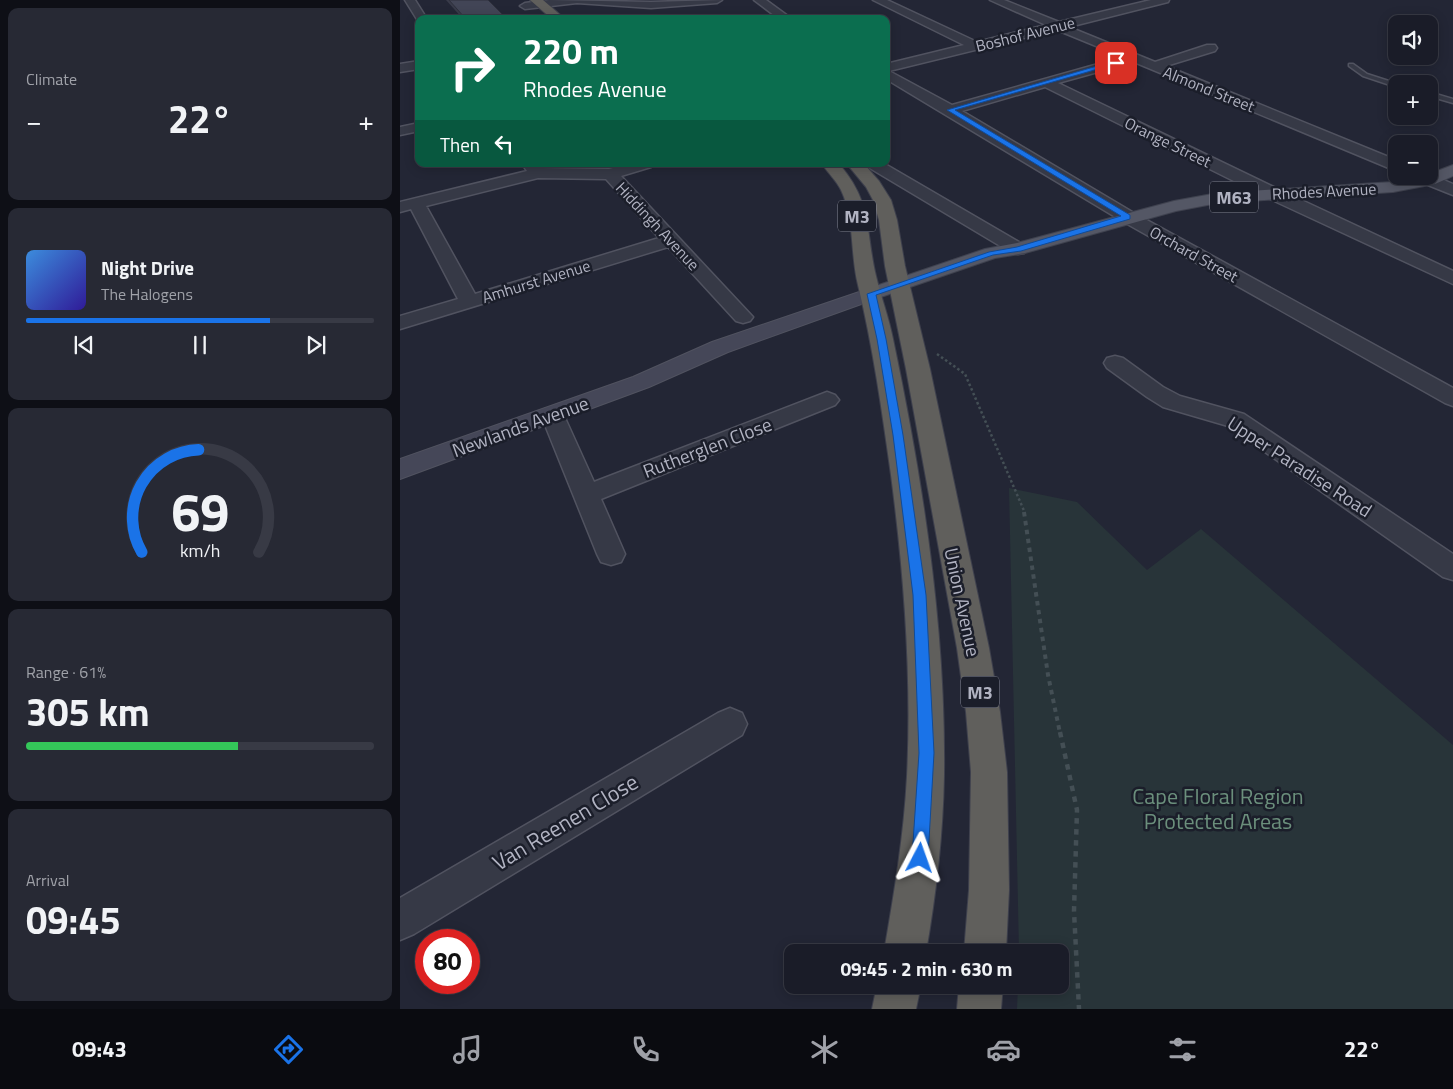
<!DOCTYPE html>
<meta charset="utf-8">
<style>
:root{--surface:#1a1c28;--page:#272934;--text:#f1f3f6;--muted:#9fa1a8;--line:#383a45;--accent:#1a73e8}
body{margin:0;font-family:"Titillium Web",sans-serif;background:var(--page);color:var(--text);height:100vh;display:flex;flex-direction:column;font-size:19px;white-space:nowrap}
*{box-sizing:border-box;margin:0}
p{font-size:16px;color:var(--muted)}
.icon{flex:none;width:28px;height:28px;fill:none;stroke:currentColor;stroke-width:2;stroke-linecap:round;stroke-linejoin:round}
.map{position:relative;flex:1;overflow:hidden}
.details{display:flex;flex-direction:column;gap:8px;padding:8px;background:#0e0f16;width:400px}
.details>*{flex:none}
.hud{position:absolute;left:15px;top:15px;width:475px;height:152px;border-radius:10px;box-shadow:0 2px 12px #0003,0 0 0 1px var(--line);background:#0b6e4f;color:#fff;overflow:hidden}
.fabs{position:absolute;left:988px;top:15px;display:grid;gap:10px}
.fabs a{display:grid;place-items:center;width:50px;height:50px;border-radius:10px;background:var(--surface);box-shadow:0 2px 12px #0003,0 0 0 1px var(--line);font-size:25px}
.speed{position:absolute;left:15px;top:929px;display:flex;gap:10px;font-size:25px;font-weight:700;text-align:center}
.speed>*{display:grid;place-content:center;width:65px;height:65px;border-radius:50%;background:var(--surface);box-shadow:0 2px 12px #0003,0 0 0 1px var(--line);line-height:1}
.speed .limit{border:8px solid #d22;background:#fff;color:#111}
.pin{position:absolute;display:grid;place-items:center;width:42px;height:42px;color:#fff;margin:-21px;border-radius:10px;box-shadow:0 2px 8px #0006}
.me{position:absolute;width:55px;margin:-28px;rotate:4deg;stroke-linejoin:round;filter:drop-shadow(0 0 4px #0008)}
.turn{display:flex;align-items:center;gap:18px;height:105px;padding:0 25px;font-size:22px}
.turn .icon{width:65px;height:65px;stroke-width:2.5}
.turn b{display:block;font-size:35px;line-height:42px}
.then{display:flex;align-items:center;height:48px;padding:0 25px;background:#0003;gap:10px;font-size:19px}
.big{font-size:38px;font-weight:700;line-height:1.1}
.details .tile{flex:1;display:flex;flex-direction:column;justify-content:center;gap:8px;min-width:0;padding:0 18px;border-radius:10px;background:var(--page)}
.details .dial{align-items:center;gap:0}
.dial svg{height:130px;overflow:visible;fill:none;stroke:var(--line);stroke-width:7;stroke-linecap:round;text-anchor:middle}
.dial text{fill:var(--text);stroke:none}
.song{display:flex;align-items:center;gap:15px}
.cover{width:60px;height:60px;border-radius:8px;background:linear-gradient(135deg,hsl(210 70% 55%),hsl(250 70% 35%))}
.played{height:5px;border-radius:2px;background:linear-gradient(90deg,var(--accent) 70%,var(--line) 70%)}
.keys{display:flex;justify-content:space-around;direction:ltr}
.heat{display:flex;justify-content:space-between;align-items:center;font-size:28px;direction:ltr}
.charge{height:8px;border-radius:4px;background:linear-gradient(90deg,#34c759 61%,var(--line) 0)}
.trip{position:absolute;left:384px;top:944px;width:285px;height:50px;border-radius:10px;background:var(--surface);box-shadow:0 2px 12px #0003,0 0 0 1px var(--line);font-weight:700;line-height:50px;text-align:center}
.menu{display:flex;height:80px;justify-content:space-around;align-items:center;background:#0a0b10;color:var(--muted)}
.menu .icon{width:35px;height:35px}
.menu .selected{color:var(--accent)}
.menu b{font-size:22px;color:var(--text)}
main{display:flex;flex:1;min-height:0}
.map>svg:first-child{display:block}
.green{fill:#283439}
.lines{fill:none;stroke-linecap:round;stroke-linejoin:round}
.service-casing{stroke:#515360;stroke-width:3}
.minor-casing{stroke:#515360;stroke-width:3}
.secondary-casing{stroke:#515360;stroke-width:2}
.primary-casing{stroke:#3f424f;stroke-width:2}
.trunk-casing{stroke:#3e404d;stroke-width:2}
.path-far2{stroke:#444f55;stroke-width:2.5;stroke-dasharray:2.5 2.5;stroke-linecap:butt}
.path-far1{stroke:#444f55;stroke-width:4;stroke-dasharray:4.5 4.5;stroke-linecap:butt}
.path{stroke:#444f55;stroke-width:4.5;stroke-dasharray:5.5 5.5;stroke-linecap:butt}
.service{fill:#363946;fill-rule:evenodd}
.minor{fill:#363946;fill-rule:evenodd}
.secondary{fill:#454758;fill-rule:evenodd}
.primary{fill:#545765;fill-rule:evenodd}
.trunk{fill:#605f5c;fill-rule:evenodd}
.wall{fill:#393b4a}
.building{fill:#424556;stroke:#2e303c}
.route{fill:#1a73e8;stroke:#114b97}
.labels{text-anchor:middle;dominant-baseline:central;stroke-width:5;stroke-linejoin:round;paint-order:stroke}
.far-street-label{font-size:16px;fill:#b1b3c2;stroke:#1b1e2a}
.shield{fill:#1b1e2a;stroke:#848694;stroke-width:1}
.shield-label{font-size:18px;font-weight:bold;fill:#b1b3c2}
.street-label{font-size:19px;fill:#b1b3c2;stroke:#1b1e2a}
.near-park-label{font-size:22px;fill:#6b8f7c;stroke:#1b1e2a}
.near-street-label{font-size:22px;fill:#b1b3c2;stroke:#1b1e2a}
</style>
<main>
<section class="details">
<div class="tile"><p>Climate</p>
<div class="heat"><a>−</a><b class="big">22°</b><a>+</a></div>
</div>
<div class="tile">
<div class="song"><i class="cover"></i><div><b>Night Drive</b><p>The Halogens</p></div></div>
<div class="played"></div>
<div class="keys"><svg class="icon" aria-label="previous" viewBox="0 0 24 24"><path d="M18 5L8 12l10 7zM5 5v14"/></svg><svg class="icon" aria-label="pause" viewBox="0 0 24 24"><path d="M8 5v14M16 5v14"/></svg><svg class="icon" aria-label="next" viewBox="0 0 24 24"><path d="M6 5l10 7-10 7zM19 5v14"/></svg></div>
</div>
<div class="tile dial"><svg viewBox="0 0 100 80">
<path d="M14 69A42 42 0 1 1 86 69"/>
<path d="M14 69A42 42 0 0 1 49 6" stroke="#1a73e8"/>
<text x="50" y="56" font-size="32" font-weight="700">69</text>
<text x="50" y="72" font-size="11">km/h</text>
</svg></div>
<div class="tile"><p>Range · 61%</p><b class="big">305 km</b><div class="charge"></div></div>
<div class="tile"><p>Arrival</p><b class="big">09:45</b></div>
</section>
<div class="map">
<svg width="1053" height="1009" viewBox="0 0 1053 1009">
<rect width="100%" height="100%" fill="#232635"/>
<!-- green -->
<path class="green" d="M 609,488 L 677,502 L 747,570 L 801,529 L 1053,745 L 1053,1009 L 617,1009 L 618,985 L 660,985 L 660,952 L 619,952 Z"/>
<g class="lines">
<defs>
<path id="service" d="M 949,64 L 953,64 L 967,74 L 998,84 L 996,84 L 996,87 L 963,76 L 949,66 Z
M 1029,92 L 1053,99 L 1053,103 L 1029,96 Z"/>
<path id="minor" d="M 5,0 L 15,0 L 27,19 L 19,19 L 18,21 Z
M 149,0 L 251,2 L 322,0 L 317,3 L 251,8 L 177,3 L 125,9 L 120,6 L 125,3 Z
M 354,0 L 366,0 L 392,19 L 379,19 Z
M 473,0 L 487,0 L 577,42 L 646,25 L 590,0 L 604,0 L 659,22 L 751,0 L 769,0 L 768,2 L 669,27 L 755,62 L 807,45 L 815,45 L 817,48 L 815,51 L 766,66 L 996,160 L 996,171 L 734,62 L 658,83 L 880,190 L 1053,271 L 1053,284 L 868,198 L 645,87 L 562,111 L 734,213 L 1053,388 L 1053,406 L 1045,403 L 722,221 L 486,79 L 486,64 L 564,45 ZM 657,30 L 723,57 L 552,105 L 489,71 Z
M 19,61 L 19,69 L 0,72 L 0,64 Z
M 19,123 L 19,131 L 0,135 L 0,127 Z
M 122,164 L 138,164 L 142,168 L 209,169 L 229,164 L 253,164 L 251,167 L 221,176 L 353,317 L 350,321 L 343,323 L 336,321 L 268,247 L 0,329 L 0,316 L 58,299 L 11,209 L 0,212 L 0,202 L 127,171 ZM 138,178 L 206,179 L 259,238 L 75,294 L 26,206 Z
M 466,164 L 485,164 L 624,245 L 627,249 L 624,253 L 618,254 L 612,253 L 468,167 Z
M 1029,174 L 1053,184 L 1053,195 L 1013,179 L 1011,176 L 1029,176 Z
M 715,356 L 723,358 L 763,387 L 780,396 L 844,414 L 1053,554 L 1053,580 L 1043,577 L 828,426 L 763,407 L 747,397 L 707,368 L 704,363 L 707,358 Z
M 427,392 L 435,395 L 439,400 L 435,405 L 201,499 L 225,554 L 221,562 L 211,565 L 201,562 L 197,554 L 141,415 L 145,409 L 153,407 L 161,409 L 194,482 Z
M 330,708 L 342,713 L 347,724 L 342,735 L 14,934 L 0,940 L 0,898 L 318,713 Z"/>
<path id="secondary" d="M 471,288 L 478,290 L 481,294 L 478,298 L 328,352 L 249,387 L 0,479 L 0,459 L 233,377 L 312,342 Z"/>
<path id="primary" d="M 1053,165 L 1053,176 L 1035,184 L 993,192 L 818,203 L 776,211 L 625,253 L 595,258 L 478,298 L 471,300 L 464,298 L 461,294 L 464,290 L 585,249 L 617,243 L 774,201 L 818,193 L 993,182 L 1029,176 L 1029,174 Z"/>
<path id="trunk" d="M 130,0 L 143,0 L 165,19 L 152,19 Z
M 422,164 L 439,164 C 473,203 465,230 476,276 C 481,297 489,318 493,339 C 523,481 546,630 544,776 C 543,834 536,895 526,952 L 484,952 C 494,894 504,835 507,776 C 512,676 504,574 491,475 C 482,411 473,347 458,285 C 450,254 455,219 441,190 C 436,180 428,173 422,164 Z
M 447,164 L 464,164 L 479,181 L 491,200 L 497,220 L 505,266 L 530,369 L 589,648 L 600,712 L 607,772 L 609,890 L 606,952 L 564,952 L 569,890 L 571,772 L 566,712 L 557,648 L 506,369 L 485,266 L 479,220 L 473,200 L 466,187 Z
M 477,985 L 521,985 L 516,1009 L 472,1009 Z
M 559,985 L 603,985 L 601,1009 L 557,1009 Z"/>
</defs>
<!-- service casing -->
<use href="#service" class="service-casing"/>
<!-- minor casing -->
<use href="#minor" class="minor-casing"/>
<!-- secondary casing -->
<use href="#secondary" class="secondary-casing"/>
<!-- primary casing -->
<use href="#primary" class="primary-casing"/>
<!-- trunk casing -->
<use href="#trunk" class="trunk-casing"/>
<!-- path-far2 -->
<path class="path-far2" d="M 537,354 L 565,374 L 625,513"/>
<!-- path-far1 -->
<path class="path-far1" d="M 624,512 L 648,675 L 660,733"/>
<!-- path -->
<path class="path" d="M 660,732 L 677,810 L 674,911 L 679,1009"/>
<!-- service -->
<use href="#service" class="service"/>
<!-- minor -->
<use href="#minor" class="minor"/>
<!-- secondary -->
<use href="#secondary" class="secondary"/>
<!-- primary -->
<use href="#primary" class="primary"/>
<!-- trunk -->
<use href="#trunk" class="trunk"/>
</g>
<!-- wall -->
<path class="wall" d="M 46,0 L 88,0 L 107,19 L 63,19 Z"/>
<!-- building -->
<path class="building" d="M 49,0 L 88,0 L 107,19 L 67,19 L 65,18 Z"/>
<!-- route -->
<path class="route" d="M 714,61 L 719,63 L 555,110 L 730,215 L 730,219 L 621,251 L 593,255 L 476,295 L 486,339 L 503,435 L 526,595 L 534,753 L 528,858 L 526,863 L 520,866 L 514,863 L 512,858 L 519,753 L 513,595 L 493,435 L 477,339 L 467,294 L 589,252 L 617,247 L 721,216 L 547,110 Z"/>
<g class="labels">
<!-- far-street labels -->
<g class="far-street-label">
<text transform="translate(625 34) rotate(-14)">Boshof Avenue</text>
<text transform="translate(809 89) rotate(22)">Almond Street</text>
<text transform="translate(768 142) rotate(26)">Orange Street</text>
<text transform="translate(924 191) rotate(-3)">Rhodes Avenue</text>
<text transform="translate(258 226) rotate(47)">Hiddingh Avenue</text>
<text transform="translate(794 254) rotate(29)">Orchard Street</text>
<text transform="translate(136 281) rotate(-17)">Amhurst Avenue</text>
</g>
<!-- shield labels -->
<g class="shield">
<rect x="810" y="181.5" width="48" height="31" rx="4"/>
<rect x="438" y="200.5" width="38" height="31" rx="4"/>
<rect x="561" y="676.5" width="38" height="31" rx="4"/>
</g>
<g class="shield-label">
<text x="834" y="197">M63</text>
<text x="457" y="216">M3</text>
<text x="580" y="692">M3</text>
</g>
<!-- street labels -->
<g class="street-label">
<text transform="translate(120 426) rotate(-20)">Newlands Avenue</text>
<text transform="translate(307 447) rotate(-21)">Rutherglen Close</text>
<text transform="translate(900 466) rotate(33)">Upper Paradise Road</text>
<text transform="translate(563 602) rotate(78)">Union Avenue</text>
</g>
<!-- near-park labels -->
<g class="near-park-label">
<text x="818" y="796">Cape Floral Region<tspan x="818" dy="25">Protected Areas</tspan></text>
</g>
<!-- near-street labels -->
<g class="near-street-label">
<text transform="translate(165 822) rotate(-31)">Van Reenen Close</text>
</g>
</g>
</svg>
<div class="fabs">
<a><svg class="icon" aria-label="sound" viewBox="0 0 24 24"><path d="M4 9h4l5-4v14l-5-4H4zM17 9q2 3 0 6"/></svg></a>
<a>+</a>
<a>−</a>
</div>
<div class="speed"><div class="limit">80</div></div>
<div class="pin" style="left:716px;top:63px;background:#d93025"><svg class="icon" aria-label="arrive" viewBox="0 0 24 24"><path d="M6 21V4h12l-3 4 3 4H6"/></svg></div>
<svg class="me" style="left:520px;top:858px" viewBox="-20 -20 40 40"><path d="M0-17L14 15 0 8-14 15z" fill="#1a73e8" stroke="#fff" stroke-width="4"/></svg>
<div class="trip">09:45 · 2 min · 630 m</div>
<div class="hud">
<div class="turn"><svg class="icon" aria-label="right" viewBox="0 0 24 24"><path d="M7 20v-9h11M14 6l5 5-5 5"/></svg><div><b>220 m</b>Rhodes Avenue</div></div>
<div class="then">Then<svg class="icon" aria-label="left" viewBox="0 0 24 24"><path d="M17 20v-9H6M10 6l-5 5 5 5"/></svg></div>
</div>
</div>
</main>
<nav class="menu">
<b>09:43</b>
<svg class="icon selected" aria-label="directions" viewBox="0 0 24 24"><path d="M12 3l9 9-9 9-9-9zM9 14v-3h6M13 9l2 2-2 2"/></svg>
<svg class="icon" aria-label="music" viewBox="0 0 24 24"><path d="M9 18V5l10-2v13"/><circle cx="6" cy="18" r="3"/><circle cx="16" cy="16" r="3"/></svg>
<svg class="icon" aria-label="phone" viewBox="0 0 24 24"><path d="M5 4h4l2 5-3 2q2 4 5 5l2-3 5 2v4C11 20 4 13 5 4z"/></svg>
<svg class="icon" aria-label="climate" viewBox="0 0 24 24"><path d="M12 3v18M4 7l16 10M4 17L20 7"/></svg>
<svg class="icon" aria-label="car" viewBox="0 0 24 24"><path d="M5 17H2v-5l4-1 3-4h7l3 4 3 1v5h-3M9 17h6M6 11h13"/><circle cx="7" cy="17" r="2"/><circle cx="17" cy="17" r="2"/></svg>
<svg class="icon" aria-label="filters" viewBox="0 0 24 24"><path d="M4 7h16M4 17h16"/><circle cx="9" cy="7" r="2"/><circle cx="15" cy="17" r="2"/></svg>
<b>22°</b>
</nav>
